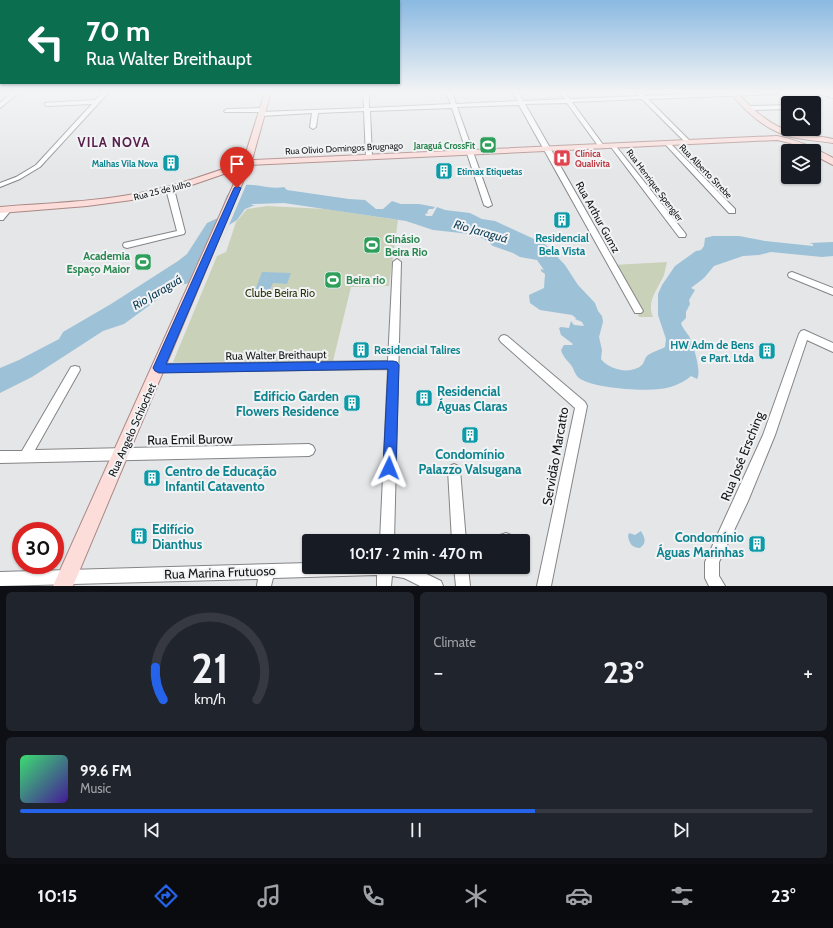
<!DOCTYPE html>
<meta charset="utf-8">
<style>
:root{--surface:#171b24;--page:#20242c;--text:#f1f3f6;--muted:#9ea1a6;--line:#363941;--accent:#2563eb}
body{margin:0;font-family:Cabin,sans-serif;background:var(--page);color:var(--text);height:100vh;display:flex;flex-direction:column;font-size:15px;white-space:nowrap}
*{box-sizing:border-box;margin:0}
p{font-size:13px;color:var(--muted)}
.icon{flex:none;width:22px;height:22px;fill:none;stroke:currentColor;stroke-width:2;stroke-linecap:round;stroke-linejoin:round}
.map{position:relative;height:586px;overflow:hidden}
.sheet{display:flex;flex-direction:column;gap:6px;padding:6px;background:#0d0f14;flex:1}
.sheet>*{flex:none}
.banner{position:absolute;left:0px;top:0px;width:400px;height:84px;box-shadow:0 1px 3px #0004;background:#0b6e4f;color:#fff;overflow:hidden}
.tools{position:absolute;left:781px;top:96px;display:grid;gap:8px}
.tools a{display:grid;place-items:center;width:40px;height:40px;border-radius:4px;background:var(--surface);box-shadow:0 1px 3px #0004;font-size:20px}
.speed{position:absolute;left:12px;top:522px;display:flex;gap:8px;font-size:20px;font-weight:700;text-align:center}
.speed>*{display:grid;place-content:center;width:52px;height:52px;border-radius:50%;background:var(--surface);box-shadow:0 1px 3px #0004;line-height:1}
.speed .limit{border:6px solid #d22;background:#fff;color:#111}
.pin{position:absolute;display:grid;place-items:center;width:34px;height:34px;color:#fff;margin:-41px -17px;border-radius:50% 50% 50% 0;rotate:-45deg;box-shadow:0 0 4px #0007}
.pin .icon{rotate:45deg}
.me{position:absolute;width:44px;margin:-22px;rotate:2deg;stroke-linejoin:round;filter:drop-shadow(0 0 3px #0008)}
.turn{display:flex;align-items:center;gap:14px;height:84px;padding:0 20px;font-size:18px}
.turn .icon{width:52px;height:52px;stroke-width:2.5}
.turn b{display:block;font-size:28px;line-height:34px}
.big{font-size:30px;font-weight:700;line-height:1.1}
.sheet .card{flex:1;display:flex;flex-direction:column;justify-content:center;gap:6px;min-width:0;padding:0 14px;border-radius:6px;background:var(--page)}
.sheet .dial{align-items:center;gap:0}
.dial svg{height:104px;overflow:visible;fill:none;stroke:var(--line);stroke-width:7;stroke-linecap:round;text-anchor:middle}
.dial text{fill:var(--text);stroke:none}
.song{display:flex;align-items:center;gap:12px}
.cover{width:48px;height:48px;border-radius:6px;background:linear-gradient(135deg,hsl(140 70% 55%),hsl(260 70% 35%))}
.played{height:4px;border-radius:2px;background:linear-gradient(90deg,var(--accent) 65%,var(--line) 65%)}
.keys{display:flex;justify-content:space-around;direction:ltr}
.heat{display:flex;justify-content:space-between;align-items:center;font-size:22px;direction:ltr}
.sheet .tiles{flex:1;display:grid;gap:6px;grid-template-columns:1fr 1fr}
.card:last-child{grid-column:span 2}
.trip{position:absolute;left:302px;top:534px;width:228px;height:40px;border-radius:4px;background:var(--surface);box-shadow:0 1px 3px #0004;font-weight:700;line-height:40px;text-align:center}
.tabs{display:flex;height:64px;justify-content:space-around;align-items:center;background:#090b0e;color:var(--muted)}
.tabs .icon{width:28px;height:28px}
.tabs .current{color:var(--accent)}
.tabs b{font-size:18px;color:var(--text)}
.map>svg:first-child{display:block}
.green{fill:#cad1b9}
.water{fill:#9dc1d7}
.pier{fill:#e5e6e8}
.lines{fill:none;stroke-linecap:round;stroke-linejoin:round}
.minor-casing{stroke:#848587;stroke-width:2}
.major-casing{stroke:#aa8885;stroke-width:2}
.minor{fill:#fff;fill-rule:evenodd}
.major{fill:#fcddda;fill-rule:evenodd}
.route{fill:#2563eb;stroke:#184099}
.labels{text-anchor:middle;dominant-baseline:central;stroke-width:4;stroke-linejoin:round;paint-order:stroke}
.far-leisure-label{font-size:9px;font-weight:bold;fill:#27864d;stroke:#f2f3f5;text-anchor:end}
.far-street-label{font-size:9px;fill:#151616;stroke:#f2f3f5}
.far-health-label{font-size:9px;font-weight:bold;fill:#be3a42;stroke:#f2f3f5;text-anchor:start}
.far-culture-label{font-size:9px;font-weight:bold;fill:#0d838f;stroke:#f2f3f5;text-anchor:end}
.street-label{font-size:11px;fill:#151616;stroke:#f2f3f5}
.culture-label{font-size:11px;font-weight:bold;fill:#0d838f;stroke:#f2f3f5}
.leisure-label{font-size:11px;font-weight:bold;fill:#27864d;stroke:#f2f3f5;text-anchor:start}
.park-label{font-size:11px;fill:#2a3308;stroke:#f2f3f5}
.water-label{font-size:12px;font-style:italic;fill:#0f3e56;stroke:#f2f3f5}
.far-district-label{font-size:13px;font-weight:bold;letter-spacing:1px;fill:#561f4a;stroke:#f2f3f5}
.near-culture-label{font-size:13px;font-weight:bold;fill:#0d838f;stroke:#f2f3f5;text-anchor:start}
.near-street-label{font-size:13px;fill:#151616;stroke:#f2f3f5}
</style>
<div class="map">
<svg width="833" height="586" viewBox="0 0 833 586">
<rect width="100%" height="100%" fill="#e5e6e8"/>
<!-- green -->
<path class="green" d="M 267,206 L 326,209 L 398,220 L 389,286 L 351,287 L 333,361 L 173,362 L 217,256 L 226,252 L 236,222 L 247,209 Z
M 667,262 C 666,266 665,271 664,275 C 658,289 646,301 653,317 L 639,317 L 613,265 Z"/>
<!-- water -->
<path class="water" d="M 243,185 C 257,183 270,190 284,187 L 287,190 L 349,199 L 365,200 L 376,209 L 383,209 L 392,201 L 401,204 L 419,204 L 435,207 L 433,209 L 429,209 L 427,212 L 428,213 L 425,214 L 426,216 L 432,216 L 437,207 L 445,210 L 470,213 L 482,219 L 495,221 L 545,244 L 565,265 L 578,285 L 595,303 L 598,311 L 602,316 L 603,322 L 599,337 L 602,350 L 601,359 C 609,370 631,375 642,365 C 645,362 644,358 648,355 C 654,351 660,350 665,347 L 666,339 L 658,315 L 658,294 L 662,285 L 675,266 L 696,251 L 701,250 L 704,246 L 705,238 L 713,236 L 739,236 L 765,241 L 813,246 L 813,244 L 809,243 L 833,242 L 833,256 L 822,257 L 771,252 L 759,255 L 743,256 L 714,266 L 704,278 L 691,288 L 695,290 L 689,300 L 690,304 L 686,312 L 686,318 L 681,323 C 682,327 686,332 689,336 C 693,344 702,372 697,379 L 691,376 C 684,382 675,386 666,388 C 649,392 594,389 579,378 C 575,375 574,369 571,365 C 567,360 563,357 561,350 L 564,345 L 572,345 L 573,344 L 561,335 L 559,328 L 561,327 L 569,328 L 571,321 L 574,325 L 584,326 L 582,322 L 575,319 L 576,318 L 572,315 L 540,310 L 530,303 L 529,295 L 544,288 L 545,274 L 541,271 L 541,269 L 544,270 L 537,260 L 520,257 L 513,253 L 493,246 L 484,239 L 470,234 L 433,230 L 406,221 L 284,203 L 253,204 L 251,205 L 255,205 L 245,209 L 237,220 L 229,225 L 213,261 L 190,283 L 176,286 L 124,324 L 103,331 L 32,377 L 0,393 L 0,368 L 19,360 L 59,339 L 63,332 L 111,304 L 178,261 L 187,254 L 207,223 L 218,218 L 227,195 L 235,188 Z
M 262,272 L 291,273 L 287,284 L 273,283 L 268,294 L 254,293 Z
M 641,531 C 645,538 647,543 640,548 C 632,548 629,543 628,536 L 629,533 L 635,535 Z"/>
<!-- pier -->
<path class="pier" d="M 242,183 L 247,183 L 211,267 L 198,281 L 187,286 L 231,189 Z"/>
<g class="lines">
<defs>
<path id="minor" d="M 13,92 L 20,92 L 0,108 L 0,103 Z
M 103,92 L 109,92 L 40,167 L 20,179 L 0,187 L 0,183 L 16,177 L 36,165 L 92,104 L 47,106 L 45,105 L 45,103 L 95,100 Z
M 363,92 L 369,92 L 369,108 L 451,104 L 446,92 L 452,92 L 456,104 L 518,101 L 512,92 L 518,92 L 523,101 L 565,99 L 559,92 L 565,92 L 570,99 L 639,96 L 635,92 L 641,92 L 645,96 L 740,92 L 780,92 L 777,94 L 648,99 L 690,141 L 690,143 L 686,143 L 642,99 L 572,102 L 604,146 L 601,148 L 599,147 L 567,103 L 525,104 L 643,311 L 641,313 L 635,313 L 519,105 L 457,107 L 492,205 L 488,207 L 484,205 L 452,108 L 370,111 L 372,157 L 369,159 L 366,157 L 364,111 L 318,113 L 316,127 L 313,129 L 310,127 L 312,113 L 261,116 L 258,114 L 261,112 L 364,108 Z
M 815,92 L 824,92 L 833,94 L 833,98 Z
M 788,105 L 788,109 L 750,110 L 747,108 L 750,106 Z
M 227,109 L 263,108 L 266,110 L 263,112 L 225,112 L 224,111 Z
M 665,142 L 669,142 L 735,209 L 735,213 L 729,213 L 665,144 Z
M 611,145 L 615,145 L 685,233 L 686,235 L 685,237 L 679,237 L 611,147 Z
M 170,187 L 174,189 L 185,232 L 184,234 L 127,248 L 124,247 L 123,245 L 124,243 L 177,231 L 166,189 Z
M 5,207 L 8,207 L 12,209 L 3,220 L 0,220 L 0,213 Z
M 397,259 L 401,262 L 394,541 L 380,541 L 388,369 L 159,372 L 155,371 L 154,368 L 155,365 L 159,364 L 388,361 L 393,262 Z
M 792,272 L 833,288 L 833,295 L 789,277 L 788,275 L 789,273 Z
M 804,330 L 833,343 L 833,352 L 807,340 L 775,435 L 748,501 L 719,562 L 719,576 L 725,586 L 709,586 L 705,578 L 705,562 L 763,435 L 799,334 L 801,331 Z
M 504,335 L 507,336 L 585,402 L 587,406 L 551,586 L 537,586 L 575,408 L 501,342 L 499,339 L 501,336 Z
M 75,366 L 79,367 L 80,370 L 35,450 L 309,444 L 313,446 L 315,450 L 313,454 L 309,456 L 0,463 L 0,451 L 22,451 L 71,367 Z
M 454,464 L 458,466 L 460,470 L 466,541 L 452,541 L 448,470 L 450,466 Z
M 506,533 L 511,535 L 512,541 L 495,541 L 497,536 Z
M 309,563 L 309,567 L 412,567 L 441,581 L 443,586 L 420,586 L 404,578 L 392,576 L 391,586 L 377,586 L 377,575 L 273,578 L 271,586 L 257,586 L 258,579 L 0,586 L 0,572 Z
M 454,567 L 468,567 L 470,586 L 456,586 Z"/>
<path id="major" d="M 265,92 L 271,92 L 252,160 L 777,136 C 798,140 815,148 833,158 L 833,165 L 814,155 L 814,151 L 807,151 L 790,143 L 777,140 L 250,165 L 73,586 L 53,586 L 241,168 L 183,188 L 139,199 L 87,206 L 0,213 L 0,207 C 47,203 94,202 140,193 C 175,186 209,174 243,162 Z
M 730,92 L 737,92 C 752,110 772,127 795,133 C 808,136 821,136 833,139 L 833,143 C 820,141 806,140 792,137 C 767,131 745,112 730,92 Z"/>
</defs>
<!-- minor casing -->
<use href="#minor" class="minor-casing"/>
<!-- major casing -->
<use href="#major" class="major-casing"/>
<!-- minor -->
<use href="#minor" class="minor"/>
<!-- major -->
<use href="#major" class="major"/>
</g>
<!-- sky -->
<linearGradient id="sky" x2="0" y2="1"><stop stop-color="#8ab9e1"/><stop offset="0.53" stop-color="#f3f4f5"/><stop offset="1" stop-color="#f3f4f5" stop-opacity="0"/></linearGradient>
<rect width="833" height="174" fill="url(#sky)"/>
<!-- route -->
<path class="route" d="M 237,186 L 241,188 L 166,364 L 393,361 L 397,362 L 399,365 L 396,468 L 394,472 L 389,474 L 385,472 L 383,468 L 388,369 L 159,373 L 155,371 L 153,368 L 234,188 Z"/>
<!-- icons -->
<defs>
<symbol id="stadium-square" viewBox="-11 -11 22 22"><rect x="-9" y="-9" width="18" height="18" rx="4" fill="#2e9e5b" stroke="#f2f3f5"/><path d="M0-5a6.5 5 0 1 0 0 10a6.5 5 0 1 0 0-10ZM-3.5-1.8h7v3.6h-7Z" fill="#fff"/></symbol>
<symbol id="hospital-square" viewBox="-11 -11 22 22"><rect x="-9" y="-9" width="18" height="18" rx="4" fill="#e0444e" stroke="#f2f3f5"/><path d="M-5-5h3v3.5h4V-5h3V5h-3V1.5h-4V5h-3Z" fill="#fff"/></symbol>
<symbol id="building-square" viewBox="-11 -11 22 22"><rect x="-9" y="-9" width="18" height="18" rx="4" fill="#0f9aa8" stroke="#f2f3f5"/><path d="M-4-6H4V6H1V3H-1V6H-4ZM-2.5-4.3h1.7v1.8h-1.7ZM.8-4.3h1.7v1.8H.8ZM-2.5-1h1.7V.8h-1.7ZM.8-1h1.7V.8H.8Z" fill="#fff"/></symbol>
</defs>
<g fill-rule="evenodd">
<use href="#stadium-square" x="478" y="135" width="20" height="20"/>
<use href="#hospital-square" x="552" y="148" width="20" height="20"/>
<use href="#building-square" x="161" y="153" width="20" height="20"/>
<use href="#building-square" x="434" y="161" width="20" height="20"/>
<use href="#building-square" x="552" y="210" width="20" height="20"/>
<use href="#stadium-square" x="362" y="235" width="20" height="20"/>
<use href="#stadium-square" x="133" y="252" width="20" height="20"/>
<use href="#stadium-square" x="323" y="270" width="20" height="20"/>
<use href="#building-square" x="351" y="340" width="20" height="20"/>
<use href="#building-square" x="757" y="341" width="20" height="20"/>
<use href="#building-square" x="414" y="388" width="20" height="20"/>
<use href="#building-square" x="342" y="393" width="20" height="20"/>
<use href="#building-square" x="460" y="425" width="20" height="20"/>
<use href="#building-square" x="142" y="468" width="20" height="20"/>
<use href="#building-square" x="129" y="526" width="20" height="20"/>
<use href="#building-square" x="747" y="534" width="20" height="20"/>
</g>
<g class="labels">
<!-- far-leisure labels -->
<g class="far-leisure-label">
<text x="475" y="145">Jaraguá CrossFit</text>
</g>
<!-- far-street labels -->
<g class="far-street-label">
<text transform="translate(344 148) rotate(-3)">Rua Olívio Domingos Brugnago</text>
<text transform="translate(706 171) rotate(46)">Rua Alberto Strebe</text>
<text transform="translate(655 185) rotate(53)">Rua Henrique Spengler</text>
<text transform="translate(162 190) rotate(-14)">Rua 25 de Julho</text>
</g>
<!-- far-health labels -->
<g class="far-health-label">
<text x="575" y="153">Clínica<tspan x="575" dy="10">Qualivita</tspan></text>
</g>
<!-- far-culture labels -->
<g class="far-culture-label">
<text x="158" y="163">Malhas Vila Nova</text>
<text x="457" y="171" text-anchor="start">Etimax Etiquetas</text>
</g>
<!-- street labels -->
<g class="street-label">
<text transform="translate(598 217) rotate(61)">Rua Arthur Gumz</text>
<text transform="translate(276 355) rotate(-1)">Rua Walter Breithaupt</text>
<text transform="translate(132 430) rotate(-66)">Rua Angelo Schiochet</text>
</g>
<!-- culture labels -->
<g class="culture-label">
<text x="562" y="238">Residencial<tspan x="562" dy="13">Bela Vista</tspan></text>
<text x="754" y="345" text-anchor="end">HW Adm de Bens<tspan x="754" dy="13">e Part. Ltda</tspan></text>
<text x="374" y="350" text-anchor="start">Residencial Talires</text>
</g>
<!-- leisure labels -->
<g class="leisure-label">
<text x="385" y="239">Ginásio<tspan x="385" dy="13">Beira Rio</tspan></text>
<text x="130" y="256" text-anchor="end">Academia<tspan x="130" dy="13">Espaço Maior</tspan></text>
<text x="346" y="280">Beira rio</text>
</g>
<!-- park labels -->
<g class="park-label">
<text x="280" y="293">Clube Beira Rio</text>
</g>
<!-- water labels -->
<g class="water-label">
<text transform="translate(481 231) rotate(16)">Rio Jaraguá</text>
<text transform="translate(157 292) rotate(-31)">Rio Jaraguá</text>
</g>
<!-- far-district labels -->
<g class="far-district-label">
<text x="114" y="142">VILA NOVA</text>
</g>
<!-- near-culture labels -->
<g class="near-culture-label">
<text x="437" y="391">Residencial<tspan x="437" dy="15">Águas Claras</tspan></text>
<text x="339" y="396" text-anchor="end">Edificio Garden<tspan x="339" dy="15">Flowers Residence</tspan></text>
<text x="470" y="454" text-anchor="middle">Condomínio<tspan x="470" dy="15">Palazzo Valsugana</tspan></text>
<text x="165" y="471">Centro de Educação<tspan x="165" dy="15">Infantil Catavento</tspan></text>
<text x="152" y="529">Edifício<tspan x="152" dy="15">Dianthus</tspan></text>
<text x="744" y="537" text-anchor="end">Condomínio<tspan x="744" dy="15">Águas Marinhas</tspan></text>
</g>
<!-- near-street labels -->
<g class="near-street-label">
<text transform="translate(190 439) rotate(-1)">Rua Emil Burow</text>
<text transform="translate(555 456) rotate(-80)">Servidão Marcatto</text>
<text transform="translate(742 456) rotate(-68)">Rua José Ersching</text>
<text transform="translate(220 572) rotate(-2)">Rua Marina Frutuoso</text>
</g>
</g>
</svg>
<div class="tools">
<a><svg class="icon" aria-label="search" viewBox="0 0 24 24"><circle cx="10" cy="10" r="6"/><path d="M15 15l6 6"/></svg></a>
<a><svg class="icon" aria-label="layers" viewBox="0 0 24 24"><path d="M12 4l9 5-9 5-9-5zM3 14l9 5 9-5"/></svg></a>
</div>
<div class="speed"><div class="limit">30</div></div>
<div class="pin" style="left:237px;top:188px;background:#d93025"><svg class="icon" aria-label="arrive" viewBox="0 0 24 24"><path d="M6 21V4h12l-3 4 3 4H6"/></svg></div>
<svg class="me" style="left:389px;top:468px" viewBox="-20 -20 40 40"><path d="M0-17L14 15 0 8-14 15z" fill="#2563eb" stroke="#fff" stroke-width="4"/></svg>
<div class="trip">10:17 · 2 min · 470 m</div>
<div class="banner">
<div class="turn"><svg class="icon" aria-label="left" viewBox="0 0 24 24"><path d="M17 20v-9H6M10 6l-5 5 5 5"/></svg><div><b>70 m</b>Rua Walter Breithaupt</div></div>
</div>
</div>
<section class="sheet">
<div class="tiles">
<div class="card dial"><svg viewBox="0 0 100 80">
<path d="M14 69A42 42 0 1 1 86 69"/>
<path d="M14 69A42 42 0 0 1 8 44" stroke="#2563eb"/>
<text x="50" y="56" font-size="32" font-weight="700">21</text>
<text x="50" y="72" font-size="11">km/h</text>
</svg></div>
<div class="card"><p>Climate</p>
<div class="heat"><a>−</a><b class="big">23°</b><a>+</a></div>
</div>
<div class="card">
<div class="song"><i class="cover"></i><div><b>99.6 FM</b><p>Music</p></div></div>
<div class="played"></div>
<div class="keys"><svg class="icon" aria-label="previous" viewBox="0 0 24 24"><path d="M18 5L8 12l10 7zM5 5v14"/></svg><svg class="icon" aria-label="pause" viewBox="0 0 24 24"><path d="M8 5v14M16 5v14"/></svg><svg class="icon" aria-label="next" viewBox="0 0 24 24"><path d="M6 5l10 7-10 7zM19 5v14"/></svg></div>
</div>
</div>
</section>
<nav class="tabs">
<b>10:15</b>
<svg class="icon current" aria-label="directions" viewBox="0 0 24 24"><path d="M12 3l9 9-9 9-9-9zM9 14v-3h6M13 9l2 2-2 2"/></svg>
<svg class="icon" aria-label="music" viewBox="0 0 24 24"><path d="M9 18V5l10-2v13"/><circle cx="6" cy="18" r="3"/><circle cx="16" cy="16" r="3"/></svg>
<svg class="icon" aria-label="phone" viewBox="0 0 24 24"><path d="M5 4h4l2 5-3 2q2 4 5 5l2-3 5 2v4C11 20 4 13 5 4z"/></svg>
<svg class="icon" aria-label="climate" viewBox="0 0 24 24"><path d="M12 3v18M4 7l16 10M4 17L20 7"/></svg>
<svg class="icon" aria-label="car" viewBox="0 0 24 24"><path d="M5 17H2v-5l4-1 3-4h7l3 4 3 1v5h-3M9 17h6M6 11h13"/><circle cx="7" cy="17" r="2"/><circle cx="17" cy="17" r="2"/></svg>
<svg class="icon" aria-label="filters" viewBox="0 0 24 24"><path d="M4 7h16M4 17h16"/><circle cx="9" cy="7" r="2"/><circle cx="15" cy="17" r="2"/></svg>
<b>23°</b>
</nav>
